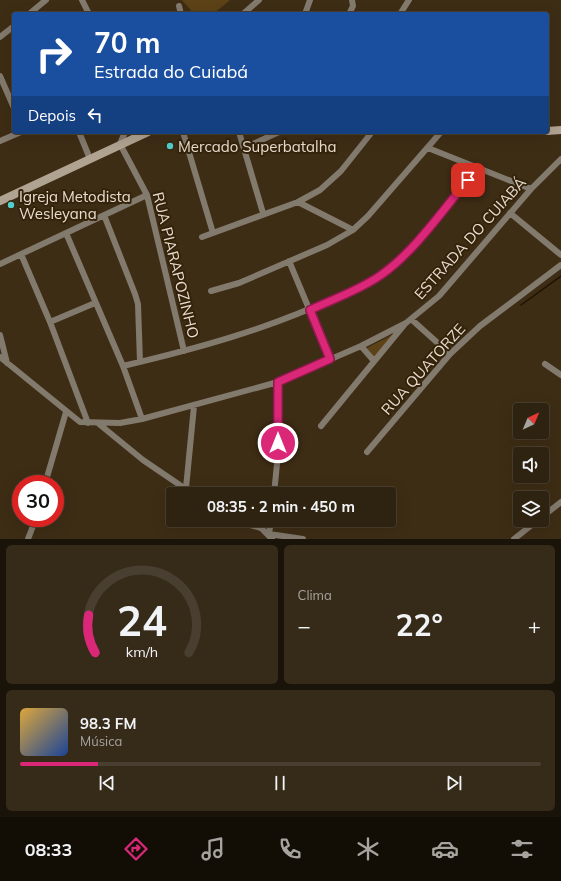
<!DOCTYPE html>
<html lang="pt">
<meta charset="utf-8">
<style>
:root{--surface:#2e2210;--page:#362a19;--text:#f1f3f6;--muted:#a7a49f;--line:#493f30;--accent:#db2777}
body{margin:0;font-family:Mulish,sans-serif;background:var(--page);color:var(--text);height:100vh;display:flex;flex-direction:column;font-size:15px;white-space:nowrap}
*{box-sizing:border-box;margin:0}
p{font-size:13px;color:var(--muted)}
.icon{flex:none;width:22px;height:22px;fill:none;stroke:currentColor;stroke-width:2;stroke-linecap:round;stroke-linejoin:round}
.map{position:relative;height:539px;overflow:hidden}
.drawer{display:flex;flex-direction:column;gap:6px;padding:6px;background:#191309;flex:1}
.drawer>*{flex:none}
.hud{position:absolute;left:12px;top:12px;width:537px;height:122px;border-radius:4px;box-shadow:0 4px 16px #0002,0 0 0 1px var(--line);background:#1a4fa0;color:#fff;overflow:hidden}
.needle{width:26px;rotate:44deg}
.fabs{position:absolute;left:513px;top:403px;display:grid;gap:8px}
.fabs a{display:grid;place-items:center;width:36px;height:36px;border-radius:4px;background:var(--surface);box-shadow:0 4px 16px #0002,0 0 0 1px var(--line);font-size:20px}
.speed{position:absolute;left:12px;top:475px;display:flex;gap:8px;font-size:20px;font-weight:700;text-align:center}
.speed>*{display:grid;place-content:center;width:52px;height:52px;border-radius:50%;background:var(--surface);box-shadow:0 4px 16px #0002,0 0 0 1px var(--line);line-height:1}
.speed .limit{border:6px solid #d22;background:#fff;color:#111}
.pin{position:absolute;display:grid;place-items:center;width:34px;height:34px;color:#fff;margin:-17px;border-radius:8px;box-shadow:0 2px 6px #0006}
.me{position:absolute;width:44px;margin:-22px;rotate:0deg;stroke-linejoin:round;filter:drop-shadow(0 0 3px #0008)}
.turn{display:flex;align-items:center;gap:14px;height:84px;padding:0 16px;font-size:18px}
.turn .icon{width:52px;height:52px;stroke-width:2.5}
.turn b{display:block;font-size:28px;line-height:34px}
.then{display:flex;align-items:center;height:38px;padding:0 16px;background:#0003;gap:8px;font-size:15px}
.big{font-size:30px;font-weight:700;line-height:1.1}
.drawer .tile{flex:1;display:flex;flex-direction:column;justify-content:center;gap:6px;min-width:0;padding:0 14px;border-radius:6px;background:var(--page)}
.drawer .dial{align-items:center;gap:0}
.dial svg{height:104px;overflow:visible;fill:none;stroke:var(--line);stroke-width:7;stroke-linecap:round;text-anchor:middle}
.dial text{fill:var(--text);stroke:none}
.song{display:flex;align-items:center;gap:12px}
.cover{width:48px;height:48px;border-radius:6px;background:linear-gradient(135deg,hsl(40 70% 55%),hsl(220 70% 35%))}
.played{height:4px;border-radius:2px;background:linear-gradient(90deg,var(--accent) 15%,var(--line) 15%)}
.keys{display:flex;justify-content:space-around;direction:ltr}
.heat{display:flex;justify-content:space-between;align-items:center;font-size:22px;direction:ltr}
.drawer .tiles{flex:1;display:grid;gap:6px;grid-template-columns:1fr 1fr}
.tile:last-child{grid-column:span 2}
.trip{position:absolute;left:166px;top:487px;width:230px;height:40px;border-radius:4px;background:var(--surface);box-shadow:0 4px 16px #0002,0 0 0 1px var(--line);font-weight:700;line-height:40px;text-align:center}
.dock{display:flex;height:64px;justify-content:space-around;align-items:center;background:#120e06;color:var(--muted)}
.dock .icon{width:28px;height:28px}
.dock .current{color:var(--accent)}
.dock b{font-size:18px;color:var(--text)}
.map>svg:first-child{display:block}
.green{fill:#5d4117}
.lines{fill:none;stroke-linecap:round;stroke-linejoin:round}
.stream{stroke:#1e1202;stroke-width:1.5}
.street{stroke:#837a6e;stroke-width:6}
.secondary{stroke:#b1a391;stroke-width:8}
.route-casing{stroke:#8e194d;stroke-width:10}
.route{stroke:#db2777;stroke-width:7}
.poi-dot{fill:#52cdcd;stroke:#34230b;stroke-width:1.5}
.labels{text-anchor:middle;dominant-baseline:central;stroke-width:4;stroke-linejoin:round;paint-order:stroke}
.poi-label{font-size:15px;fill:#e8ddcf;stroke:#34230b;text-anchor:start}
.street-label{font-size:15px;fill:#e8ddcf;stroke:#34230b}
</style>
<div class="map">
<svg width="561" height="539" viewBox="0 0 561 539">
<rect width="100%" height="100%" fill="#3e2d15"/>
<!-- green -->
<path class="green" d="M 182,0 L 230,0 L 213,14 L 194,14 Z
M 396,333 L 375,358 L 367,348 Z"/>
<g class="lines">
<!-- stream -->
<path class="stream" d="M 521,305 L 561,276"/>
<!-- street -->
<path class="street" d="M 82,0 L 89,14
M 179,6 L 181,14
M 29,14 L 46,0
M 243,14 L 259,0
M 305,14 L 310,0
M 349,14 L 353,6 L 352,0
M 400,14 L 409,0
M 0,37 L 14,26
M 0,76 L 14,108
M 79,132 L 90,159
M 125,132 L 120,144 L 147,195 L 184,351
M 183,132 L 213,233
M 239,132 L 263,213
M 0,141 L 21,132
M 244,148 L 279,132
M 428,148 L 531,189
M 298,202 L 353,230
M 510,213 L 561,255
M 104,215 L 135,294 L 138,304 L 140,362
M 66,233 L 123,366 L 142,419
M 202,237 L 298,202 L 320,190 L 341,171 L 372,132
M 21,254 L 50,322 L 88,423
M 289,261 L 330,359
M 0,264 L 147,195
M 211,291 L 239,283 L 327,245 L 353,230 L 368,216 L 441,132
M 411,319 L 450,354
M 50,322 L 95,303
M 0,335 L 7,363
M 361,346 L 374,361
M 0,357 L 80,422 L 120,423 L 142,419 L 278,382 L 361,346 L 406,323 L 439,296 L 531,189 L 561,159
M 545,364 L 561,375
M 123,366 C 195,349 269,329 336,297 C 352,290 369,284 383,274 C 418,249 450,202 478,168
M 99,424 L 143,460 L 193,494
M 321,426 L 404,325
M 367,452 L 450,354 L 480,326 L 561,265
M 45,484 L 66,412
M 186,488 L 194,406
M 274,494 L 277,464 L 278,382
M 542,517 L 561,502
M 233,520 L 261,528 L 272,539
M 269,534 L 303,539
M 269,534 L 271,520
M 28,539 L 36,518
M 514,539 L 538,520"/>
<!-- secondary -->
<path class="secondary" d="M 547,131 L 561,130
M 0,201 L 148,132"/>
</g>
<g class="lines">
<defs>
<path id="route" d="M 278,443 L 278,382 L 330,359 L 310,310 C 333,299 360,290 381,275 C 413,253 443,210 468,180"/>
</defs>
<!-- route casing -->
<use href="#route" class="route-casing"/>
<!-- route -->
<use href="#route" class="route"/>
</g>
<!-- markers -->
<g class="poi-dot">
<circle cx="170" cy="146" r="4"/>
<circle cx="11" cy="205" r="4"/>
</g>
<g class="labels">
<!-- poi labels -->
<g class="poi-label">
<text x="178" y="146">Mercado Superbatalha</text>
<text x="19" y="196">Igreja Metodista<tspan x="19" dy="17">Wesleyana</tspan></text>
</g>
<!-- street labels -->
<g class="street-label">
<text transform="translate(470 238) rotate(-48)">ESTRADA DO CUIABÁ</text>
<text transform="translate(176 265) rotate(76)">RUA PIARAPOZINHO</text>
<text transform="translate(423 369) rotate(-48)">RUA QUATORZE</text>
</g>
</g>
</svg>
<div class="fabs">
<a><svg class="needle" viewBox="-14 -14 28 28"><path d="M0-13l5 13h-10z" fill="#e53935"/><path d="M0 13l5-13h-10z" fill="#a7a49f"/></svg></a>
<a><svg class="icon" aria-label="sound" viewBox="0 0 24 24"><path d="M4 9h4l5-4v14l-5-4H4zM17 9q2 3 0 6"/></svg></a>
<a><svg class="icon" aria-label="layers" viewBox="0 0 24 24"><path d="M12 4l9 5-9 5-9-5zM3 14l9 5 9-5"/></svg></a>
</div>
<div class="speed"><div class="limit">30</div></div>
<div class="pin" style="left:468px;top:180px;background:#d93025"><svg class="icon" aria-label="arrive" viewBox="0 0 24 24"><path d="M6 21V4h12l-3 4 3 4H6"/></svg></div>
<svg class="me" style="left:278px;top:443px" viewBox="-20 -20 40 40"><circle r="17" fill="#db2777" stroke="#fff" stroke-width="3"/><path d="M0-11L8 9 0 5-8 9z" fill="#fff"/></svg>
<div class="trip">08:35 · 2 min · 450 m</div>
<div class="hud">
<div class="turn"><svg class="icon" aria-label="right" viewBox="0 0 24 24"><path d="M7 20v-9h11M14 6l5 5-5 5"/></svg><div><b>70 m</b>Estrada do Cuiabá</div></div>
<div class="then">Depois<svg class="icon" aria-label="left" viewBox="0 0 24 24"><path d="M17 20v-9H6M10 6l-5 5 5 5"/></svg></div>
</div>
</div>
<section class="drawer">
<div class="tiles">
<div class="tile dial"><svg viewBox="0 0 100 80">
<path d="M14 69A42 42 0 1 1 86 69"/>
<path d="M14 69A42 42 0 0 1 9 40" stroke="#db2777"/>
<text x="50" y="56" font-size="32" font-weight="700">24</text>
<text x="50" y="72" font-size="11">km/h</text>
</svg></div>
<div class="tile"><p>Clima</p>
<div class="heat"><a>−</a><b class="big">22°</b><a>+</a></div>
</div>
<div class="tile">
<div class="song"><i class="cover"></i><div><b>98.3 FM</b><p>Música</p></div></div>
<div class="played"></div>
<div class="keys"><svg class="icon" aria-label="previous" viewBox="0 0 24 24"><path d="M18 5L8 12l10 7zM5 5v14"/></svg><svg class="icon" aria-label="pause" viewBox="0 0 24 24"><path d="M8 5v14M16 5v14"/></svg><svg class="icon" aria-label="next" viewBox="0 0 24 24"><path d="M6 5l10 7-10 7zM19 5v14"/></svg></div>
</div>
</div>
</section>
<nav class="dock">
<b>08:33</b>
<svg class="icon current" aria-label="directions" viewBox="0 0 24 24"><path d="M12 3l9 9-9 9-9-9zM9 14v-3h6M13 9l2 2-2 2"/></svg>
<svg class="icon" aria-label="music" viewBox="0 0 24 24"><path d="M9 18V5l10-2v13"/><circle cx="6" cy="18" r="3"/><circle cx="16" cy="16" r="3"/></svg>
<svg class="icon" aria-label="phone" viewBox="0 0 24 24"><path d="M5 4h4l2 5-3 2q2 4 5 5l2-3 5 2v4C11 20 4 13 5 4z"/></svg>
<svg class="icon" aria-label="climate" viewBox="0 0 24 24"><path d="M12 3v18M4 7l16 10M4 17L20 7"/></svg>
<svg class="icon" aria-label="car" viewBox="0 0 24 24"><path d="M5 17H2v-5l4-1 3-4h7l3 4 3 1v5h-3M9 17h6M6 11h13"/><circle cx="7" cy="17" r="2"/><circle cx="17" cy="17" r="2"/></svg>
<svg class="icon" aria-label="filters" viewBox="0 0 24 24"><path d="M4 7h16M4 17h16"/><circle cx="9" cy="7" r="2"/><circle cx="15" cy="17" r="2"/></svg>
</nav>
